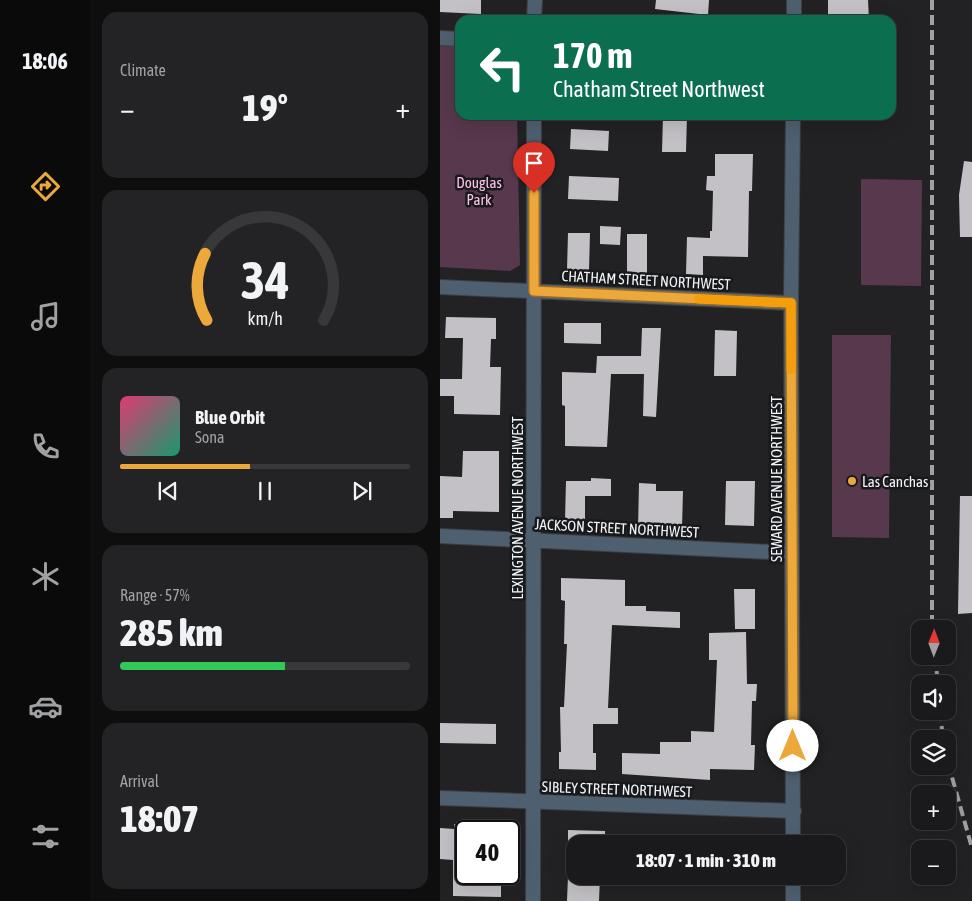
<!DOCTYPE html>
<meta charset="utf-8">
<style>
:root{--surface:#1a1a1c;--page:#232325;--text:#f1f3f6;--muted:#9fa1a3;--line:#38383b;--accent:#eda83c}
body{margin:0;font-family:"Asap Condensed",sans-serif;background:var(--page);color:var(--text);height:100vh;display:flex;flex-direction:column;font-size:19px;white-space:nowrap}
*{box-sizing:border-box;margin:0}
p{font-size:16px;color:var(--muted)}
.icon{flex:none;width:28px;height:28px;fill:none;stroke:currentColor;stroke-width:2;stroke-linecap:round;stroke-linejoin:round}
.map{position:relative;flex:1;overflow:hidden}
.drawer{display:flex;flex-direction:column;gap:12px;padding:12px;background:#0e0e0f;width:350px}
.drawer>*{flex:none}
.banner{position:absolute;left:15px;top:15px;width:441px;height:105px;border-radius:15px;box-shadow:0 5px 20px #0002,0 0 0 1px var(--line);background:#0b6e4f;color:#fff;overflow:hidden}
.needle{width:32px;rotate:1deg}
.controls{position:absolute;left:471px;top:620px;display:grid;gap:10px}
.controls a{display:grid;place-items:center;width:45px;height:45px;border-radius:10px;background:var(--surface);box-shadow:0 5px 20px #0002,0 0 0 1px var(--line);font-size:25px}
.speed{position:absolute;left:15px;top:820px;display:flex;gap:10px;font-size:25px;font-weight:700;text-align:center}
.speed>*{display:grid;place-content:center;width:65px;height:65px;border-radius:50%;background:var(--surface);box-shadow:0 5px 20px #0002,0 0 0 1px var(--line);line-height:1}
.speed .limit{border:2px solid #111;border-radius:8px;background:#fff;color:#111}
.pin{position:absolute;display:grid;place-items:center;width:42px;height:42px;color:#fff;margin:-51px -21px;border-radius:50% 50% 50% 0;rotate:-45deg;box-shadow:0 0 5px #0007}
.pin .icon{rotate:45deg}
.me{position:absolute;width:55px;margin:-28px;rotate:0deg;stroke-linejoin:round;filter:drop-shadow(0 0 4px #0008)}
.turn{display:flex;align-items:center;gap:18px;height:105px;padding:0 15px;font-size:22px}
.turn .icon{width:65px;height:65px;stroke-width:2.5}
.turn b{display:block;font-size:35px;line-height:42px}
.big{font-size:38px;font-weight:800;line-height:1.1}
.drawer .widget{flex:1;display:flex;flex-direction:column;justify-content:center;gap:8px;min-width:0;padding:0 18px;border-radius:15px;background:var(--page)}
.drawer .dial{align-items:center;gap:0}
.dial svg{height:130px;overflow:visible;fill:none;stroke:var(--line);stroke-width:7;stroke-linecap:round;text-anchor:middle}
.dial text{fill:var(--text);stroke:none}
.song{display:flex;align-items:center;gap:15px}
.cover{width:60px;height:60px;border-radius:8px;background:linear-gradient(135deg,hsl(340 70% 55%),hsl(160 70% 35%))}
.played{height:5px;border-radius:2px;background:linear-gradient(90deg,var(--accent) 45%,var(--line) 45%)}
.keys{display:flex;justify-content:space-around;direction:ltr}
.heat{display:flex;justify-content:space-between;align-items:center;font-size:28px;direction:ltr}
.charge{height:8px;border-radius:4px;background:linear-gradient(90deg,#34c759 57%,var(--line) 0)}
.trip{position:absolute;left:126px;top:835px;width:280px;height:50px;border-radius:15px;background:var(--surface);box-shadow:0 5px 20px #0002,0 0 0 1px var(--line);font-weight:800;line-height:50px;text-align:center}
main{display:flex;flex:1;min-height:0}
.tabs{display:flex;flex-direction:column;width:90px;justify-content:space-around;align-items:center;background:#0a0a0b;color:var(--muted)}
.tabs .icon{width:35px;height:35px}
.tabs .on{color:var(--accent)}
.tabs b{font-size:22px;color:var(--text)}
.map>svg:first-child{display:block}
.park{fill:#57384c}
.building{fill:#c3c1c5}
.lines{fill:none;stroke-linecap:round;stroke-linejoin:round}
.minor-casing{stroke:#3f3f42;stroke-width:16}
.tertiary-casing{stroke:#3f3f42;stroke-width:16}
.minor{stroke:#4e6070;stroke-width:14}
.tertiary{stroke:#4e6070;stroke-width:14}
.rail{stroke:#a1a1a4;stroke-width:4;stroke-dasharray:10 5;stroke-linecap:butt}
.route-casing{stroke:#9a6d27;stroke-width:12}
.route{stroke:#eda83c;stroke-width:9}
.slow{stroke:#f59e0b;stroke-width:9}
.poi-dot{fill:#eda83c;stroke:#18191c;stroke-width:2}
.labels{text-anchor:middle;dominant-baseline:central;stroke-width:5;stroke-linejoin:round;paint-order:stroke}
.park-label{font-size:15px;fill:#ffc2e9;stroke:#18191c}
.street-label{font-size:15px;fill:#f3f4f6;stroke:#18191c}
.poi-label{font-size:15px;fill:#f3f4f6;stroke:#18191c;text-anchor:start}
</style>
<main>
<nav class="tabs">
<b>18:06</b>
<svg class="icon on" aria-label="directions" viewBox="0 0 24 24"><path d="M12 3l9 9-9 9-9-9zM9 14v-3h6M13 9l2 2-2 2"/></svg>
<svg class="icon" aria-label="music" viewBox="0 0 24 24"><path d="M9 18V5l10-2v13"/><circle cx="6" cy="18" r="3"/><circle cx="16" cy="16" r="3"/></svg>
<svg class="icon" aria-label="phone" viewBox="0 0 24 24"><path d="M5 4h4l2 5-3 2q2 4 5 5l2-3 5 2v4C11 20 4 13 5 4z"/></svg>
<svg class="icon" aria-label="climate" viewBox="0 0 24 24"><path d="M12 3v18M4 7l16 10M4 17L20 7"/></svg>
<svg class="icon" aria-label="car" viewBox="0 0 24 24"><path d="M5 17H2v-5l4-1 3-4h7l3 4 3 1v5h-3M9 17h6M6 11h13"/><circle cx="7" cy="17" r="2"/><circle cx="17" cy="17" r="2"/></svg>
<svg class="icon" aria-label="filters" viewBox="0 0 24 24"><path d="M4 7h16M4 17h16"/><circle cx="9" cy="7" r="2"/><circle cx="15" cy="17" r="2"/></svg>
</nav>
<section class="drawer">
<div class="widget"><p>Climate</p>
<div class="heat"><a>−</a><b class="big">19°</b><a>+</a></div>
</div>
<div class="widget dial"><svg viewBox="0 0 100 80">
<path d="M14 69A42 42 0 1 1 86 69"/>
<path d="M14 69A42 42 0 0 1 13 28" stroke="#eda83c"/>
<text x="50" y="56" font-size="32" font-weight="700">34</text>
<text x="50" y="72" font-size="11">km/h</text>
</svg></div>
<div class="widget">
<div class="song"><i class="cover"></i><div><b>Blue Orbit</b><p>Sona</p></div></div>
<div class="played"></div>
<div class="keys"><svg class="icon" aria-label="previous" viewBox="0 0 24 24"><path d="M18 5L8 12l10 7zM5 5v14"/></svg><svg class="icon" aria-label="pause" viewBox="0 0 24 24"><path d="M8 5v14M16 5v14"/></svg><svg class="icon" aria-label="next" viewBox="0 0 24 24"><path d="M6 5l10 7-10 7zM19 5v14"/></svg></div>
</div>
<div class="widget"><p>Range · 57%</p><b class="big">285 km</b><div class="charge"></div></div>
<div class="widget"><p>Arrival</p><b class="big">18:07</b></div>
</section>
<div class="map">
<svg width="532" height="901" viewBox="0 0 532 901">
<rect width="100%" height="100%" fill="#222225"/>
<!-- park -->
<path class="park" d="M 0,42 L 20,43 L 20,115 L 77,115 L 80,265 L 70,271 L 0,267 Z
M 421,179 L 482,180 L 481,286 L 421,285 Z
M 392,335 L 451,335 L 449,538 L 392,537 Z"/>
<!-- building -->
<path class="building" d="M 0,0 L 41,0 L 41,14 L 0,12 Z
M 216,0 L 269,0 L 268,15 L 215,9 Z
M 388,0 L 428,0 L 429,20 L 388,20 Z
M 223,115 L 247,115 L 246,152 L 222,152 Z
M 131,129 L 169,131 L 168,151 L 130,149 Z
M 275,154 L 313,154 L 312,191 L 309,191 L 308,257 L 263,256 L 263,275 L 246,274 L 247,237 L 270,238 L 270,231 L 272,231 L 273,191 L 266,190 L 267,176 L 275,176 Z
M 524,161 L 532,162 L 532,237 L 520,237 L 519,195 Z
M 129,176 L 179,178 L 178,201 L 128,199 Z
M 160,226 L 181,227 L 180,245 L 160,244 Z
M 128,233 L 150,233 L 149,270 L 127,270 Z
M 187,234 L 207,234 L 207,273 L 187,273 Z
M 6,317 L 56,318 L 56,339 L 51,339 L 50,367 L 61,367 L 60,415 L 14,414 L 14,396 L 0,396 L 0,379 L 22,379 L 23,338 L 5,338 Z
M 124,323 L 161,323 L 161,344 L 124,343 Z
M 202,328 L 221,328 L 216,417 L 203,416 L 204,374 L 171,374 L 167,447 L 125,446 L 125,406 L 122,405 L 122,372 L 156,373 L 157,356 L 201,356 Z
M 275,330 L 297,331 L 296,376 L 274,376 Z
M 23,451 L 59,451 L 59,512 L 13,511 L 13,518 L 0,518 L 0,476 L 22,477 Z
M 151,478 L 171,479 L 171,496 L 145,496 L 145,520 L 125,520 L 126,481 L 151,481 Z
M 286,481 L 315,481 L 314,526 L 285,525 Z
M 199,483 L 216,484 L 216,491 L 243,491 L 242,528 L 198,529 Z
M 520,496 L 532,496 L 532,613 L 518,614 Z
M 121,578 L 185,580 L 185,606 L 206,606 L 206,611 L 240,612 L 240,628 L 172,625 L 168,708 L 178,708 L 178,724 L 153,724 L 153,753 L 156,753 L 156,770 L 119,769 L 119,752 L 121,752 L 120,707 L 124,707 L 127,644 L 124,644 L 125,601 L 121,600 Z
M 294,589 L 315,589 L 315,629 L 295,629 Z
M 306,632 L 307,684 L 317,684 L 316,701 L 312,701 L 311,745 L 315,745 L 314,770 L 270,769 L 270,780 L 182,774 L 182,753 L 220,754 L 220,742 L 251,742 L 251,731 L 274,732 L 277,660 L 269,660 L 269,633 Z
M 0,723 L 56,724 L 56,744 L 0,743 Z
M 14,824 L 26,824 L 26,876 L 61,876 L 61,897 L 13,896 L 13,860 L 0,859 L 0,828 L 14,829 Z
M 128,830 L 165,831 L 165,844 L 128,844 Z
M 128,876 L 160,876 L 159,901 L 127,901 Z"/>
<g class="lines">
<defs>
<path id="minor" d="M 94,20 L 95,0
M 0,38 L 20,39
M 0,287 L 351,303
M 0,536 L 352,553
M 0,798 L 354,811
M 93,901 L 94,115"/>
<path id="tertiary" d="M 354,20 L 354,0
M 353,115 L 351,303 L 353,844
M 353,901 L 353,876"/>
</defs>
<!-- minor casing -->
<use href="#minor" class="minor-casing"/>
<!-- tertiary casing -->
<use href="#tertiary" class="tertiary-casing"/>
<!-- minor -->
<use href="#minor" class="minor"/>
<!-- tertiary -->
<use href="#tertiary" class="tertiary"/>
<!-- rail -->
<path class="rail" d="M 492,0 L 492,629
M 495,656 L 498,684
M 500,711 L 503,739
M 508,763 L 532,848"/>
</g>
<g class="lines">
<defs>
<path id="route" d="M 94,193 L 94,291 L 351,303 L 353,746"/>
</defs>
<!-- route casing -->
<use href="#route" class="route-casing"/>
<!-- route -->
<use href="#route" class="route"/>
<!-- slow -->
<path class="slow" d="M 258,299 L 351,303 L 351,370"/>
</g>
<!-- markers -->
<circle class="poi-dot" cx="412" cy="481" r="5"/>
<g class="labels">
<!-- park labels -->
<g class="park-label">
<text x="39" y="182">Douglas<tspan x="39" dy="17">Park</tspan></text>
</g>
<!-- street labels -->
<g class="street-label">
<text transform="translate(206 280) rotate(3)">CHATHAM STREET NORTHWEST</text>
<text transform="translate(336 479) rotate(-90)">SEWARD AVENUE NORTHWEST</text>
<text transform="translate(77 508) rotate(-90)">LEXINGTON AVENUE NORTHWEST</text>
<text transform="translate(177 528) rotate(3)">JACKSON STREET NORTHWEST</text>
<text transform="translate(177 789) rotate(2)">SIBLEY STREET NORTHWEST</text>
</g>
<!-- poi labels -->
<g class="poi-label">
<text x="422" y="481">Las Canchas</text>
</g>
</g>
</svg>
<div class="controls">
<a><svg class="needle" viewBox="-14 -14 28 28"><path d="M0-13l5 13h-10z" fill="#e53935"/><path d="M0 13l5-13h-10z" fill="#9fa1a3"/></svg></a>
<a><svg class="icon" aria-label="sound" viewBox="0 0 24 24"><path d="M4 9h4l5-4v14l-5-4H4zM17 9q2 3 0 6"/></svg></a>
<a><svg class="icon" aria-label="layers" viewBox="0 0 24 24"><path d="M12 4l9 5-9 5-9-5zM3 14l9 5 9-5"/></svg></a>
<a>+</a>
<a>−</a>
</div>
<div class="speed"><div class="limit">40</div></div>
<div class="pin" style="left:94px;top:193px;background:#d93025"><svg class="icon" aria-label="arrive" viewBox="0 0 24 24"><path d="M6 21V4h12l-3 4 3 4H6"/></svg></div>
<svg class="me" style="left:353px;top:746px" viewBox="-20 -20 40 40"><circle r="19" fill="#fff"/><path d="M0-13L10 11 0 6-10 11z" fill="#eda83c"/></svg>
<div class="trip">18:07 · 1 min · 310 m</div>
<div class="banner">
<div class="turn"><svg class="icon" aria-label="left" viewBox="0 0 24 24"><path d="M17 20v-9H6M10 6l-5 5 5 5"/></svg><div><b>170 m</b>Chatham Street Northwest</div></div>
</div>
</div>
</main>
